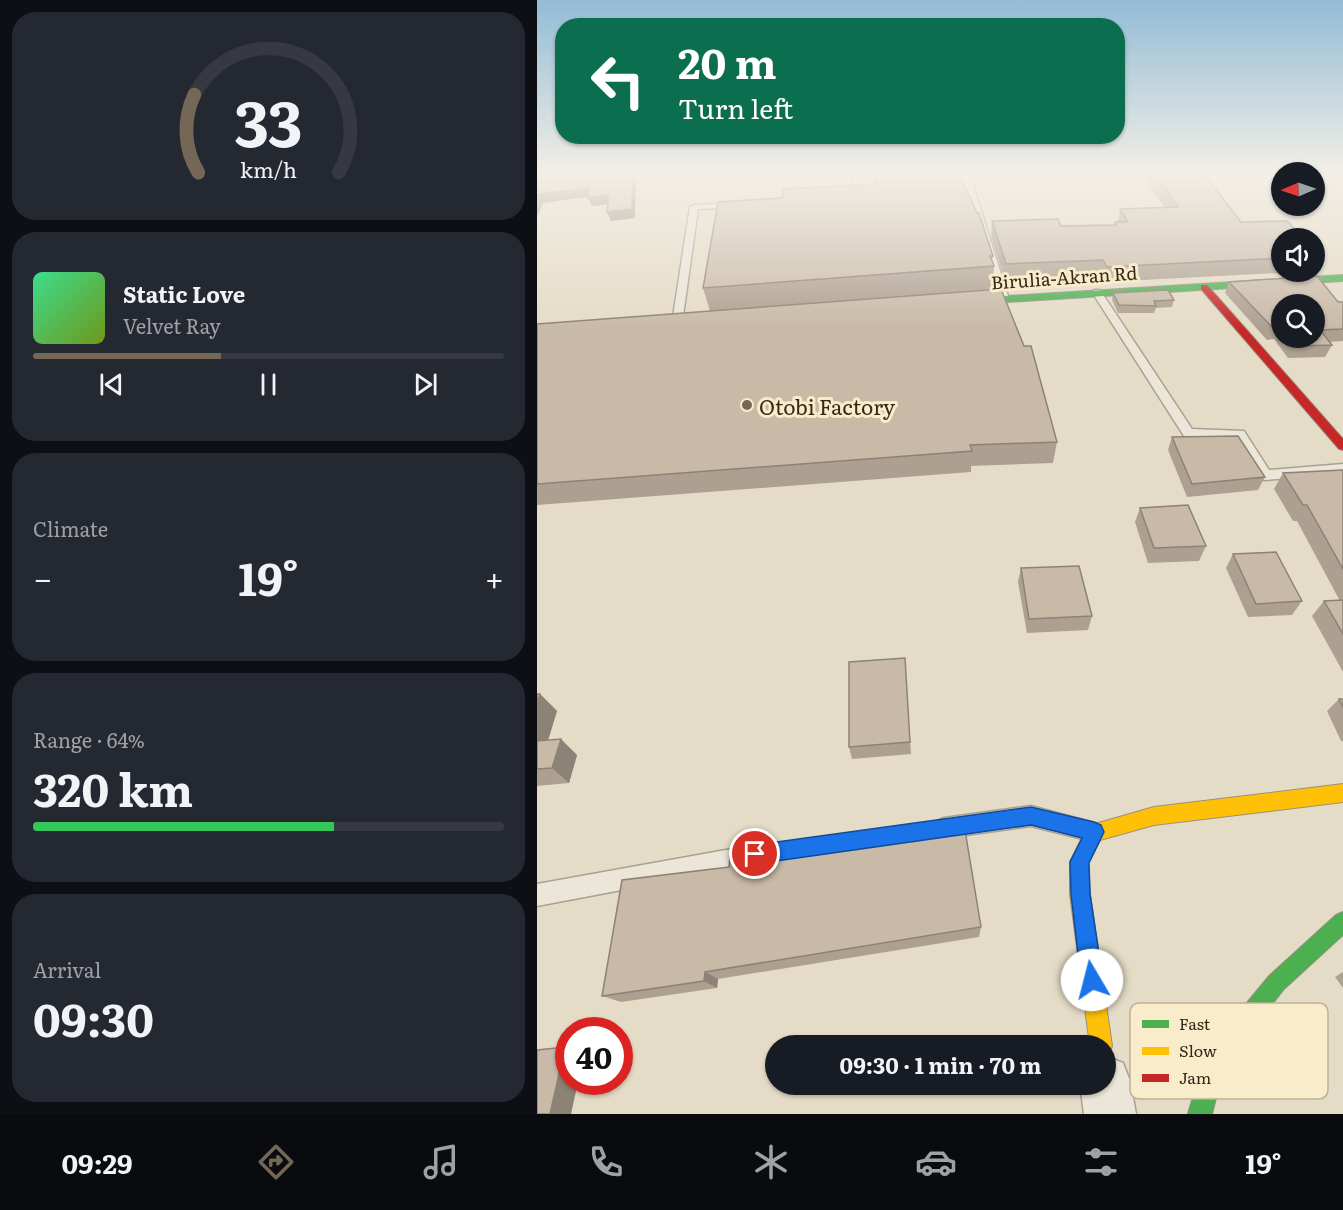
<!DOCTYPE html>
<meta charset="utf-8">
<style>
:root{--surface:#171b24;--page:#242831;--text:#f1f3f6;--muted:#9ea1a6;--line:#363941;--accent:#746756}
body{margin:0;font-family:Literata,serif;background:var(--page);color:var(--text);height:100vh;display:flex;flex-direction:column;font-size:22px;white-space:nowrap}
*{box-sizing:border-box;margin:0}
p{font-size:20px;color:var(--muted)}
.icon{flex:none;width:33px;height:33px;fill:none;stroke:currentColor;stroke-width:2;stroke-linecap:round;stroke-linejoin:round}
.map{position:relative;flex:1;overflow:hidden}
.details{display:flex;flex-direction:column;gap:12px;padding:12px;background:#0d0f14;width:537px}
.details>*{flex:none}
.guide{position:absolute;left:18px;top:18px;width:570px;height:126px;border-radius:24px;box-shadow:0 2px 4px #0004;background:#0b6e4f;color:#fff;overflow:hidden}
.needle{width:39px;rotate:268deg}
.tools{position:absolute;left:734px;top:162px;display:grid;gap:12px}
.tools a{display:grid;place-items:center;width:54px;height:54px;border-radius:50%;background:var(--surface);box-shadow:0 2px 4px #0004;font-size:30px}
.speed{position:absolute;left:18px;top:1017px;display:flex;gap:12px;font-size:30px;font-weight:700;text-align:center}
.speed>*{display:grid;place-content:center;width:78px;height:78px;border-radius:50%;background:var(--surface);box-shadow:0 2px 4px #0004;line-height:1}
.speed .limit{border:9px solid #d22;background:#fff;color:#111}
.pin{position:absolute;display:grid;place-items:center;width:51px;height:51px;color:#fff;margin:-26px;border:3px solid #fff;border-radius:50%;box-shadow:0 2px 6px #0007}
.me{position:absolute;width:66px;margin:-33px;rotate:352deg;stroke-linejoin:round;filter:drop-shadow(0 0 4px #0008)}
.turn{display:flex;align-items:center;gap:21px;height:126px;padding:0 24px;font-size:27px}
.turn .icon{width:78px;height:78px;stroke-width:2.5}
.turn b{display:block;font-size:42px;line-height:51px}
.big{font-size:45px;font-weight:700;line-height:1.1}
.details .tile{flex:1;display:flex;flex-direction:column;justify-content:center;gap:9px;min-width:0;padding:0 21px;border-radius:24px;background:var(--page)}
.details .dial{align-items:center;gap:0}
.dial svg{height:156px;overflow:visible;fill:none;stroke:var(--line);stroke-width:7;stroke-linecap:round;text-anchor:middle}
.dial text{fill:var(--text);stroke:none}
.song{display:flex;align-items:center;gap:18px}
.cover{width:72px;height:72px;border-radius:9px;background:linear-gradient(135deg,hsl(150 70% 55%),hsl(80 70% 35%))}
.played{height:6px;border-radius:3px;background:linear-gradient(90deg,var(--accent) 40%,var(--line) 40%)}
.keys{display:flex;justify-content:space-around;direction:ltr}
.heat{display:flex;justify-content:space-between;align-items:center;font-size:33px;direction:ltr}
.charge{height:9px;border-radius:4px;background:linear-gradient(90deg,#34c759 64%,var(--line) 0)}
.trip{position:absolute;left:228px;top:1035px;width:351px;height:60px;border-radius:30px;background:var(--surface);box-shadow:0 2px 4px #0004;font-weight:700;line-height:60px;text-align:center}
.tabs{display:flex;height:96px;justify-content:space-around;align-items:center;background:#090b0e;color:var(--muted)}
.tabs .icon{width:42px;height:42px}
.tabs .active{color:var(--accent)}
.tabs b{font-size:27px;color:var(--text)}
main{display:flex;flex:1;min-height:0}
.map>svg:first-child{display:block}
.lines{fill:none;stroke-linecap:round;stroke-linejoin:round}
.lane-casing{stroke:#a8a091;stroke-width:3}
.street-casing{stroke:#a8a091;stroke-width:3}
.fast-casing{stroke:#999081;stroke-width:2}
.slow-casing{stroke:#999081;stroke-width:2}
.jam-casing{stroke:#999081;stroke-width:2}
.lane{fill:#ece6d9;fill-rule:evenodd}
.street{fill:#ece6d9;fill-rule:evenodd}
.fast{fill:#4caf50;fill-rule:evenodd}
.slow{fill:#ffc107;fill-rule:evenodd}
.jam{fill:#c62828;fill-rule:evenodd}
.wall{fill:#ada090;fill-rule:evenodd}
.shaded-wall{fill:#8d8276}
.building{fill:#c9baa8;stroke:#8d8276;stroke-width:1.5}
.route{fill:#1a73e8;stroke:#114b97;stroke-width:1.5}
.poi-dot{fill:#746756;stroke:#f8ecca;stroke-width:2}
.labels{text-anchor:middle;dominant-baseline:central;stroke-width:6;stroke-linejoin:round;paint-order:stroke}
.far-street-label{font-size:18px;fill:#372819;stroke:#f8ecca}
.poi-label{font-size:21px;fill:#372819;stroke:#f8ecca;text-anchor:start}
.key{fill:#f8ecca;stroke:#beb195;stroke-width:1.5}
.key-label{font-size:16px;fill:#372819}
</style>
<main>
<section class="details">
<div class="tile dial"><svg viewBox="0 0 100 80">
<path d="M14 69A42 42 0 1 1 86 69"/>
<path d="M14 69A42 42 0 0 1 12 29" stroke="#746756"/>
<text x="50" y="56" font-size="32" font-weight="700">33</text>
<text x="50" y="72" font-size="11">km/h</text>
</svg></div>
<div class="tile">
<div class="song"><i class="cover"></i><div><b>Static Love</b><p>Velvet Ray</p></div></div>
<div class="played"></div>
<div class="keys"><svg class="icon" aria-label="previous" viewBox="0 0 24 24"><path d="M18 5L8 12l10 7zM5 5v14"/></svg><svg class="icon" aria-label="pause" viewBox="0 0 24 24"><path d="M8 5v14M16 5v14"/></svg><svg class="icon" aria-label="next" viewBox="0 0 24 24"><path d="M6 5l10 7-10 7zM19 5v14"/></svg></div>
</div>
<div class="tile"><p>Climate</p>
<div class="heat"><a>−</a><b class="big">19°</b><a>+</a></div>
</div>
<div class="tile"><p>Range · 64%</p><b class="big">320 km</b><div class="charge"></div></div>
<div class="tile"><p>Arrival</p><b class="big">09:30</b></div>
</section>
<div class="map">
<svg width="806" height="1114" viewBox="0 0 806 1114">
<rect width="100%" height="100%" fill="#e5dcc7"/>
<g class="lines">
<defs>
<path id="lane" d="M 315,173 L 323,173 L 325,202 L 314,200 L 318,198 Z
M 424,173 L 432,173 L 472,299 L 471,301 L 462,299 Z
M 204,203 L 205,205 L 201,207 L 161,209 L 145,323 L 136,325 L 135,323 L 153,207 L 157,205 Z
M 557,290 L 563,290 L 655,429 L 707,431 L 732,470 L 806,464 L 806,474 L 728,480 L 723,478 L 699,438 L 647,436 L 555,292 Z
M 494,806 L 561,824 L 564,831 L 561,838 L 554,841 L 494,826 L 407,838 L 400,835 L 397,828 L 400,821 L 407,818 Z
M 211,846 L 218,849 L 221,856 L 218,863 L 211,866 L 0,906 L 0,884 Z"/>
<path id="street" d="M 568,1056 L 586,1063 L 593,1081 L 599,1114 L 547,1114 L 543,1084 L 568,1084 Z"/>
<path id="fast" d="M 806,275 L 806,281 L 423,305 L 418,302 L 423,299 Z
M 806,912 L 806,935 L 747,989 L 687,1066 L 675,1114 L 651,1114 L 669,1052 L 733,975 L 799,915 Z"/>
<path id="slow" d="M 806,784 L 806,802 L 617,825 L 563,840 L 551,863 L 553,894 L 575,1046 L 572,1054 L 568,1055 L 568,1046 L 553,1046 L 533,894 L 533,862 L 551,826 L 617,807 Z"/>
<path id="jam" d="M 664,285 L 670,285 L 806,439 L 806,450 L 802,449 L 664,289 Z"/>
</defs>
<!-- lane casing -->
<use href="#lane" class="lane-casing"/>
<!-- street casing -->
<use href="#street" class="street-casing"/>
<!-- fast casing -->
<use href="#fast" class="fast-casing"/>
<!-- slow casing -->
<use href="#slow" class="slow-casing"/>
<!-- jam casing -->
<use href="#jam" class="jam-casing"/>
<!-- lane -->
<use href="#lane" class="lane"/>
<!-- street -->
<use href="#street" class="street"/>
<!-- fast -->
<use href="#fast" class="fast"/>
<!-- slow -->
<use href="#slow" class="slow"/>
<!-- jam -->
<use href="#jam" class="jam"/>
</g>
<!-- wall -->
<path class="wall" d="M 604,173 L 666,173 L 704,222 L 744,238 L 744,272 L 761,272 L 567,282 L 563,275 L 468,280 L 454,236 L 455,221 L 524,226 L 577,225 L 578,222 L 581,222 L 583,209 L 628,208 Z
M 456,256 L 455,261 L 457,266 L 456,290 L 520,442 L 516,463 L 434,466 L 434,472 L 0,505 L 0,324 L 173,311 L 166,288 Z
M 692,282 L 801,302 L 806,302 L 806,341 L 792,342 L 795,345 L 788,357 L 751,358 L 737,339 L 730,340 L 688,293 ZM 744,304 L 777,338 L 744,338 Z
M 576,293 L 637,300 L 635,307 L 619,308 L 617,313 L 581,313 L 575,300 Z
M 635,437 L 728,477 L 721,490 L 650,497 L 631,450 Z
M 806,470 L 806,672 L 775,616 L 787,601 L 803,601 L 760,521 L 756,521 L 737,489 L 746,473 Z
M 603,508 L 669,546 L 662,561 L 611,563 L 598,522 Z
M 696,554 L 765,601 L 755,615 L 711,617 L 689,568 Z
M 484,568 L 555,616 L 551,630 L 490,633 L 481,582 Z
M 368,658 L 374,754 L 315,759 L 312,747 Z
M 0,694 L 3,694 L 20,711 L 11,740 L 40,755 L 32,783 L 0,786 Z
M 802,699 L 806,699 L 806,741 L 804,741 L 790,711 Z
M 192,867 L 444,927 L 442,937 L 181,979 L 180,988 L 84,1002 L 65,996 Z
M 806,972 L 806,988 L 798,977 Z"/>
<!-- shaded-wall -->
<path class="shaded-wall" d="M 96,173 L 99,173 L 98,218 L 74,221 L 70,212 Z
M 53,188 L 56,196 L 6,203 L 1,215 L 0,215 L 0,199 L 2,194 Z
M 72,195 L 75,204 L 55,206 L 51,198 Z
M 3,694 L 20,711 L 6,757 L 0,752 L 0,705 Z
M 24,739 L 40,755 L 32,783 L 15,768 Z
M 168,972 L 181,979 L 180,988 L 167,981 Z
M 28,1047 L 32,1047 L 32,1082 L 41,1082 L 34,1114 L 13,1114 Z"/>
<!-- building -->
<path class="building" d="M 0,173 L 96,173 L 95,209 L 70,212 L 72,195 L 51,198 L 53,188 L 2,194 L 0,199 Z
M 338,173 L 422,173 L 440,213 L 442,213 L 456,256 L 453,256 L 457,266 L 166,288 L 181,202 L 245,198 L 247,189 L 339,184 Z
M 617,173 L 666,173 L 704,222 L 750,221 L 766,238 L 744,238 L 744,258 L 570,267 L 566,260 L 469,264 L 455,221 L 521,219 L 524,226 L 579,225 L 578,222 L 591,222 L 583,209 L 641,207 Z
M 780,276 L 801,302 L 806,302 L 806,329 L 783,330 L 795,345 L 757,346 L 751,338 L 777,338 L 777,304 L 744,304 L 744,328 L 743,327 L 735,327 L 692,282 Z
M 464,289 L 487,346 L 494,346 L 520,442 L 433,445 L 435,451 L 0,484 L 0,324 Z
M 631,290 L 637,300 L 617,301 L 619,306 L 582,305 L 576,293 Z
M 701,436 L 728,477 L 655,484 L 635,437 Z
M 806,470 L 806,569 L 770,505 L 766,505 L 746,473 Z
M 651,505 L 669,546 L 617,548 L 603,508 Z
M 739,552 L 765,601 L 719,604 L 696,554 Z
M 542,566 L 555,616 L 492,619 L 484,568 Z
M 806,600 L 806,634 L 787,601 Z
M 368,658 L 373,742 L 312,747 L 312,662 Z
M 0,694 L 3,694 L 0,705 Z
M 802,699 L 806,699 L 806,707 Z
M 24,739 L 15,768 L 0,769 L 0,741 Z
M 427,824 L 444,927 L 168,972 L 167,981 L 65,996 L 85,880 L 192,867 L 193,857 Z
M 28,1047 L 13,1114 L 0,1114 L 0,1050 Z"/>
<!-- sky -->
<linearGradient id="sky" x2="0" y2="1"><stop stop-color="#93bcd6"/><stop offset="0.53" stop-color="#f3efe6"/><stop offset="1" stop-color="#f3efe6" stop-opacity="0"/></linearGradient>
<rect width="806" height="329" fill="url(#sky)"/>
<!-- route -->
<path class="route" d="M 494,807 L 557,822 L 564,825 L 567,832 L 552,863 L 553,894 L 566,980 L 562,988 L 555,991 L 548,988 L 544,980 L 534,894 L 533,862 L 545,838 L 494,825 L 218,864 L 212,861 L 209,854 L 212,848 L 218,845 Z"/>
<!-- markers -->
<circle class="poi-dot" cx="210" cy="405" r="6"/>
<g class="labels">
<!-- far-street labels -->
<g class="far-street-label">
<text transform="translate(527 277) rotate(-4)">Birulia-Akran Rd</text>
</g>
<!-- poi labels -->
<g class="poi-label">
<text x="222" y="405">Otobi Factory</text>
</g>
</g>
<!-- legend -->
<rect x="593" y="1003" width="198" height="96" rx="9" class="key"/>
<rect x="605" y="1020" width="27" height="8" fill="#4caf50"/>
<rect x="605" y="1047" width="27" height="8" fill="#ffc107"/>
<rect x="605" y="1074" width="27" height="8" fill="#c62828"/>
<g class="key-label">
<text x="642" y="1030">Fast</text>
<text x="642" y="1057">Slow</text>
<text x="642" y="1084">Jam</text>
</g>
</svg>
<div class="tools">
<a><svg class="needle" viewBox="-14 -14 28 28"><path d="M0-13l5 13h-10z" fill="#e53935"/><path d="M0 13l5-13h-10z" fill="#9ea1a6"/></svg></a>
<a><svg class="icon" aria-label="sound" viewBox="0 0 24 24"><path d="M4 9h4l5-4v14l-5-4H4zM17 9q2 3 0 6"/></svg></a>
<a><svg class="icon" aria-label="search" viewBox="0 0 24 24"><circle cx="10" cy="10" r="6"/><path d="M15 15l6 6"/></svg></a>
</div>
<div class="speed"><div class="limit">40</div></div>
<div class="pin" style="left:218px;top:854px;background:#d93025"><svg class="icon" aria-label="arrive" viewBox="0 0 24 24"><path d="M6 21V4h12l-3 4 3 4H6"/></svg></div>
<svg class="me" style="left:555px;top:980px" viewBox="-20 -20 40 40"><circle r="19" fill="#fff"/><path d="M0-13L10 11 0 6-10 11z" fill="#1a73e8"/></svg>
<div class="trip">09:30 · 1 min · 70 m</div>
<div class="guide">
<div class="turn"><svg class="icon" aria-label="left" viewBox="0 0 24 24"><path d="M17 20v-9H6M10 6l-5 5 5 5"/></svg><div><b>20 m</b>Turn left</div></div>
</div>
</div>
</main>
<nav class="tabs">
<b>09:29</b>
<svg class="icon active" aria-label="directions" viewBox="0 0 24 24"><path d="M12 3l9 9-9 9-9-9zM9 14v-3h6M13 9l2 2-2 2"/></svg>
<svg class="icon" aria-label="music" viewBox="0 0 24 24"><path d="M9 18V5l10-2v13"/><circle cx="6" cy="18" r="3"/><circle cx="16" cy="16" r="3"/></svg>
<svg class="icon" aria-label="phone" viewBox="0 0 24 24"><path d="M5 4h4l2 5-3 2q2 4 5 5l2-3 5 2v4C11 20 4 13 5 4z"/></svg>
<svg class="icon" aria-label="climate" viewBox="0 0 24 24"><path d="M12 3v18M4 7l16 10M4 17L20 7"/></svg>
<svg class="icon" aria-label="car" viewBox="0 0 24 24"><path d="M5 17H2v-5l4-1 3-4h7l3 4 3 1v5h-3M9 17h6M6 11h13"/><circle cx="7" cy="17" r="2"/><circle cx="17" cy="17" r="2"/></svg>
<svg class="icon" aria-label="filters" viewBox="0 0 24 24"><path d="M4 7h16M4 17h16"/><circle cx="9" cy="7" r="2"/><circle cx="15" cy="17" r="2"/></svg>
<b>19°</b>
</nav>
